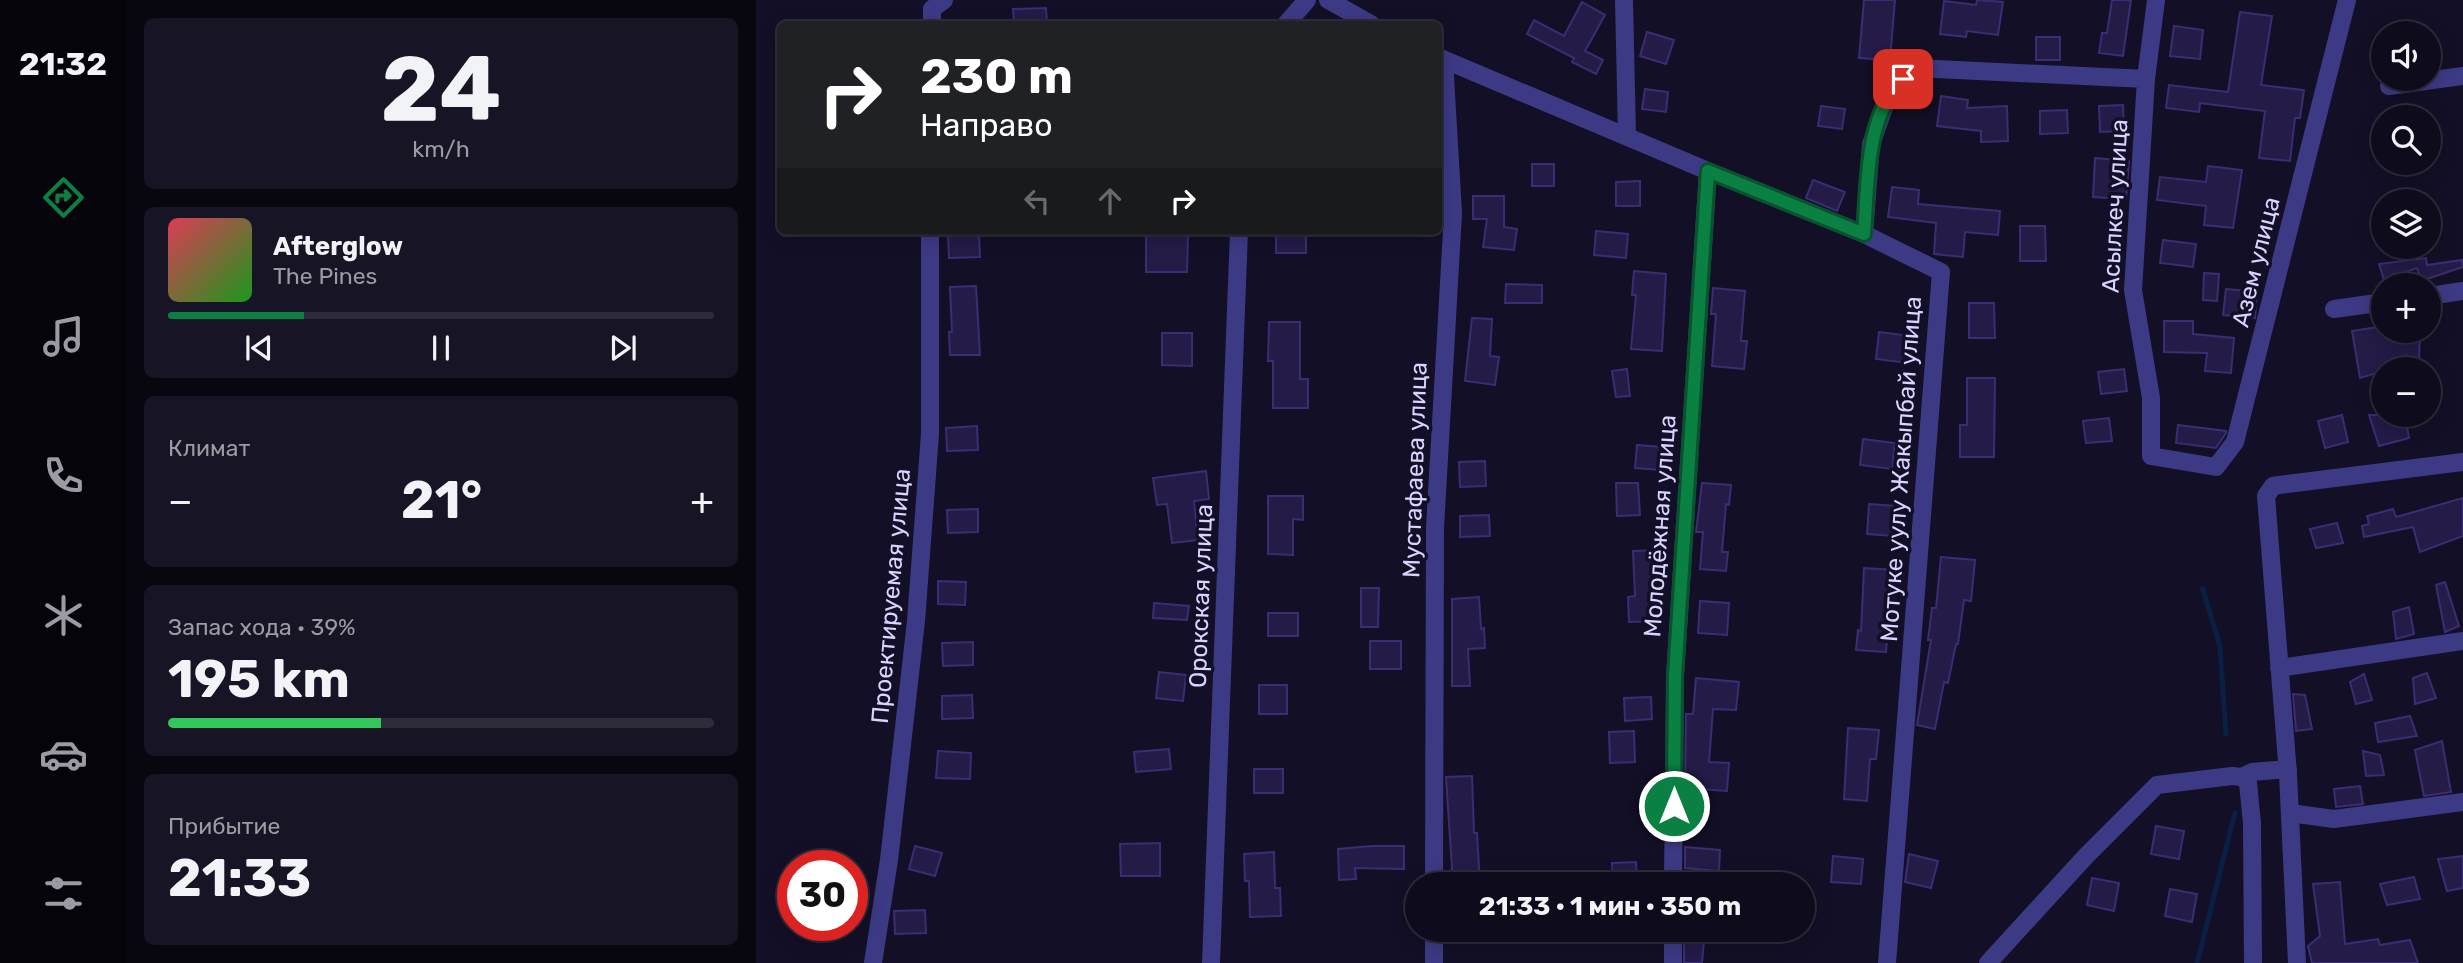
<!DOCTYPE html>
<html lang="ru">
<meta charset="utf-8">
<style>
:root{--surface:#0e0b1c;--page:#171425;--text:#f1f3f6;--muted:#9b9ba3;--line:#2e2b3b;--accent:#0b8043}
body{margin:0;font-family:Rubik,sans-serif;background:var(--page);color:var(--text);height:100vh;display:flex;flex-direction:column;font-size:26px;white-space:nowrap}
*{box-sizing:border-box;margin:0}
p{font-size:23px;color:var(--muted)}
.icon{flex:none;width:38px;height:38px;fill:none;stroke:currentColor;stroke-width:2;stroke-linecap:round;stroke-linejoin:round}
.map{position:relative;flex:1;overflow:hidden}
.sheet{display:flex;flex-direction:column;gap:18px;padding:18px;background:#08060f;width:630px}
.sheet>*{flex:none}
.banner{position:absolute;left:21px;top:21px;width:665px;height:214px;border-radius:10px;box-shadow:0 4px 18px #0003,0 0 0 2px var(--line);background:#202124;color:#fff;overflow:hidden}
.controls{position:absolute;left:1615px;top:21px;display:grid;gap:14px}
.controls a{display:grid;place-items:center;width:70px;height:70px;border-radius:50%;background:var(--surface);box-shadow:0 4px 18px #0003,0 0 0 2px var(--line);font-size:35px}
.speed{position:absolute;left:21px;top:850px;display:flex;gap:14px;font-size:35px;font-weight:700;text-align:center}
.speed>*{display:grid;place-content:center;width:91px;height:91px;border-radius:50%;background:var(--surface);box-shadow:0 4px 18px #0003,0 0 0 2px var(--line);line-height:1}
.speed .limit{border:10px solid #d22;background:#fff;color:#111}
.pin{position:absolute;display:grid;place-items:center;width:60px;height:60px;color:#fff;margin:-30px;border-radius:14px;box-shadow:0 4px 10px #0006}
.me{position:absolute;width:77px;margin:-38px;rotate:0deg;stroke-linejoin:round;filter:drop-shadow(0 0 5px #0008)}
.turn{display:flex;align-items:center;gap:24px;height:147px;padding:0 28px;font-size:32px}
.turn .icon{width:91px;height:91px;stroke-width:2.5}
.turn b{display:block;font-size:49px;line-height:60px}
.lanes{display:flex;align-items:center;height:66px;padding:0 28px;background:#0003;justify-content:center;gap:35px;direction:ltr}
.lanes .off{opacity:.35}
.big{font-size:52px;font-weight:700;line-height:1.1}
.sheet .tile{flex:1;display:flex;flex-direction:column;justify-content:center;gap:10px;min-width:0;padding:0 24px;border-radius:10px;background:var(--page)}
.sheet .dial{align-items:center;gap:0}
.dial b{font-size:91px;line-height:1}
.song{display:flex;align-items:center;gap:21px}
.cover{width:84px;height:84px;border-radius:10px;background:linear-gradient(135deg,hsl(350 70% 55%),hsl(120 70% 35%))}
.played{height:7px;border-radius:4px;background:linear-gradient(90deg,var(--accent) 25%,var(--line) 25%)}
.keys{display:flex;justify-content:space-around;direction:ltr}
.heat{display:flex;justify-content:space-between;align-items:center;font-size:38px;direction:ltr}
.charge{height:10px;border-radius:5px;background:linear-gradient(90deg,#34c759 39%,var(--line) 0)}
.trip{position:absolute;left:649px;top:872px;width:410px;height:70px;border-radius:35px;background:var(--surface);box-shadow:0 4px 18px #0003,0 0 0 2px var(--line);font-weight:700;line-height:70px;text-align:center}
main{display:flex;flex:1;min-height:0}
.tabs{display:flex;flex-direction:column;width:126px;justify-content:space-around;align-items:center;background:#06040b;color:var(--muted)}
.tabs .icon{width:49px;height:49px}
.tabs .selected{color:var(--accent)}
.tabs b{font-size:32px;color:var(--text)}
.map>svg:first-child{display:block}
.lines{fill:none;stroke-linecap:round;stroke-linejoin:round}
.stream{stroke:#0a1f44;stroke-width:5}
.building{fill:#241b47;stroke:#3b2d73;stroke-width:2}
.minor{stroke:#3d3a85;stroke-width:18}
.tertiary{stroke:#3d3a85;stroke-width:18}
.route-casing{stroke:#07532c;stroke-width:18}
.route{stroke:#0b8043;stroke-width:12}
.labels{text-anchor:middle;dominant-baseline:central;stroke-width:7;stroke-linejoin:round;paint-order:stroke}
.street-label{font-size:24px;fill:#d9d4ff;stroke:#130f26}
</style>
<main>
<nav class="tabs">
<b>21:32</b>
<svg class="icon selected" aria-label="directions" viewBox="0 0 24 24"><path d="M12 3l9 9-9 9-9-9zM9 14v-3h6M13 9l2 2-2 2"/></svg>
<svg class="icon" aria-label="music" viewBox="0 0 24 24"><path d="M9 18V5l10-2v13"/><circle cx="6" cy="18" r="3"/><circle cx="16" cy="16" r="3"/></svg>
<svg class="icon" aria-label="phone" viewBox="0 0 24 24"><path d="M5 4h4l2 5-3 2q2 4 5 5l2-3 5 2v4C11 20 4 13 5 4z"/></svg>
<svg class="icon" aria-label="climate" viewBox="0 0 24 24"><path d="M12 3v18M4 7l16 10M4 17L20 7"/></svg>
<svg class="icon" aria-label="car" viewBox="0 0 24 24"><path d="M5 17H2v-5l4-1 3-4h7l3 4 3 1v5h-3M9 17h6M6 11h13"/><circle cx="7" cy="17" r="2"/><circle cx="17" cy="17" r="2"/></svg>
<svg class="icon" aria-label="filters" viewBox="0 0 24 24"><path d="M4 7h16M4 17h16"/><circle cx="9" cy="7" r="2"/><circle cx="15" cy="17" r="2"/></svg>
</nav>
<section class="sheet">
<div class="tile dial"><b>24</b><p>km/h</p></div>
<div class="tile">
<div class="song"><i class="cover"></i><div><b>Afterglow</b><p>The Pines</p></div></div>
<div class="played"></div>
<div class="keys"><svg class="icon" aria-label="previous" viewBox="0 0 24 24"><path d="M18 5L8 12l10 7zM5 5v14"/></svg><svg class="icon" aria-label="pause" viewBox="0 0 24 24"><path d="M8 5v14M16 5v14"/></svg><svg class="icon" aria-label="next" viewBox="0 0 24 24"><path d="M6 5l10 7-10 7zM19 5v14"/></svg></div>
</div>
<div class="tile"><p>Климат</p>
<div class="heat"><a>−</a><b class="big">21°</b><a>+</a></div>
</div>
<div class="tile"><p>Запас хода · 39%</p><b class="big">195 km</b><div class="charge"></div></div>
<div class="tile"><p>Прибытие</p><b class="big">21:33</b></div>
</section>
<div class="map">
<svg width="1707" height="963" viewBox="0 0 1707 963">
<rect width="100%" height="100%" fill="#130f26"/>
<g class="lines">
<!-- stream -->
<path class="stream" d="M 1447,589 L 1464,647 L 1470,734
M 1441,963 L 1479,813"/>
</g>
<!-- building -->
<path class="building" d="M 1108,0 L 1139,0 L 1134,60 L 1103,58 Z
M 1221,0 L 1247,2 L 1242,35 L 1211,31 L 1210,37 L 1184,34 L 1188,1 L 1220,5 Z
M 1356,0 L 1375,0 L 1367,56 L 1343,53 L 1346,33 L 1351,33 Z
M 826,2 L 849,15 L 829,51 L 847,60 L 840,74 L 816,62 L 818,58 L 771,34 L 778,20 L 808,36 Z
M 290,8 L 291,24 L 258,24 L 257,9 Z
M 1484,12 L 1516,16 L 1505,85 L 1548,90 L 1544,118 L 1539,118 L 1534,161 L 1503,158 L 1509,111 L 1444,103 L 1443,112 L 1410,108 L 1413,85 L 1472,92 Z
M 1418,26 L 1447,30 L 1444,59 L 1414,56 Z
M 891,32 L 918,40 L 910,64 L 884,56 Z
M 1280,37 L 1304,37 L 1304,60 L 1280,60 Z
M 889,89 L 912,92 L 910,112 L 886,109 Z
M 1185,96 L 1212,100 L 1211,108 L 1251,106 L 1252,141 L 1225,142 L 1225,131 L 1181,126 Z
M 1367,105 L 1368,131 L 1344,132 L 1343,106 Z
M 1065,106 L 1089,109 L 1086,129 L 1062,126 Z
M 1311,110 L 1312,133 L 1284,134 L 1284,111 Z
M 1339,158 L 1373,161 L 1370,199 L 1337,197 Z
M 776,164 L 798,164 L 798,186 L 776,186 Z
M 1452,166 L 1486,170 L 1477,228 L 1448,225 L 1450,206 L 1401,200 L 1404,177 L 1450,182 Z
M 1057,180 L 1089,192 L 1081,211 L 1050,198 Z
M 884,181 L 884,206 L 860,206 L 860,182 Z
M 1136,187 L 1163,190 L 1162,204 L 1244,211 L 1242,235 L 1209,232 L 1207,257 L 1178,254 L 1180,223 L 1132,217 Z
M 717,196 L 748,196 L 748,227 L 761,229 L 758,250 L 727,247 L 731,219 L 717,219 Z
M 1264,226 L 1289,226 L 1290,261 L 1264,261 Z
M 520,231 L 550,231 L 550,253 L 520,253 Z
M 840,231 L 872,234 L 870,258 L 838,255 Z
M 223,234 L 224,257 L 193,258 L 192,235 Z
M 390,236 L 432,236 L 431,272 L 390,272 Z
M 1407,240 L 1440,244 L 1437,267 L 1404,263 Z
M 1670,258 L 1671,265 L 1706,260 L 1707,267 L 1665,281 L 1661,268 L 1628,280 L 1623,264 Z
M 878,271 L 910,274 L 906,351 L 875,349 L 880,295 L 876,295 Z
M 1448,273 L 1463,274 L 1461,301 L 1447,300 Z
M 750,284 L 786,285 L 786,303 L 749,303 Z
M 220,286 L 224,355 L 194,355 L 193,332 L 196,332 L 194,287 Z
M 957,288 L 989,291 L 985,341 L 991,341 L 988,369 L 956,366 L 960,314 L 955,314 Z
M 1470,289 L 1501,292 L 1499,318 L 1467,315 Z
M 1213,303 L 1238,303 L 1239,338 L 1213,338 Z
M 716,318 L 736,319 L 734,356 L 743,357 L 739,385 L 709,381 Z
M 1408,321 L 1437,321 L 1437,334 L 1478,338 L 1475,373 L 1449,371 L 1451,353 L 1408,352 Z
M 513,322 L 544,322 L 544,379 L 552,379 L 552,408 L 517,408 L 517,361 L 512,361 Z
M 1628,326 L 1628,331 L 1632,331 L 1633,337 L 1664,333 L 1663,360 L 1635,361 L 1638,368 L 1628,369 L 1628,371 L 1604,378 L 1596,331 Z
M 1123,332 L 1155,336 L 1151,363 L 1120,359 Z
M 406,333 L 436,333 L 436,366 L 406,365 Z
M 871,369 L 874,396 L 860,397 L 856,371 Z
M 1368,369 L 1371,391 L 1345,394 L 1342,372 Z
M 1211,378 L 1239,378 L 1238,457 L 1204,457 L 1204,425 L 1211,425 Z
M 1586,415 L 1592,442 L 1569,448 L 1562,421 Z
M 1613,415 L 1649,415 L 1653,438 L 1623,446 Z
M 1353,418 L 1356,441 L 1330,443 L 1327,421 Z
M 1422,425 L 1470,431 L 1470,433 L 1460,448 L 1420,443 Z
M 221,426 L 222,450 L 191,451 L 190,428 Z
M 1107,439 L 1139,443 L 1136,469 L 1104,465 Z
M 881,445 L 907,447 L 905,470 L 879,468 Z
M 729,461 L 730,486 L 704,487 L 703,462 Z
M 450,471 L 453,499 L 438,501 L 442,540 L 416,543 L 411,504 L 401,505 L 397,478 Z
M 860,483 L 882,483 L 884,515 L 861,516 Z
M 946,483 L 975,485 L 973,505 L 970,504 L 966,552 L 972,552 L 970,571 L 944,569 L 947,532 L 940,532 Z
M 512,496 L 547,496 L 547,520 L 537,519 L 537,555 L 512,554 Z
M 1707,498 L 1707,536 L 1664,552 L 1657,527 L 1608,537 L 1606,526 L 1613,524 L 1611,516 L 1637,509 L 1640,517 Z
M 1113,504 L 1141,506 L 1138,536 L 1111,534 Z
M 222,509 L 222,532 L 192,533 L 191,510 Z
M 733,515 L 734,536 L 704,537 L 704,516 Z
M 1581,523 L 1587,543 L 1560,548 L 1554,529 Z
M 905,550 L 906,575 L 899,575 L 900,621 L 873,622 L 872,597 L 879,596 L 877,551 Z
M 1185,557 L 1219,560 L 1215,601 L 1208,600 L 1202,644 L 1200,644 L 1192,683 L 1188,682 L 1179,729 L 1161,725 L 1175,640 L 1172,640 L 1176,608 L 1180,608 Z
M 1108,568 L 1139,570 L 1136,609 L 1142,610 L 1141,627 L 1132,627 L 1130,652 L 1100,650 L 1102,630 L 1105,631 Z
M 182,581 L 210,582 L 209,605 L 182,604 Z
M 1689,582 L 1703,626 L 1689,632 L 1680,585 Z
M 605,588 L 623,588 L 622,627 L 605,627 Z
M 723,597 L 725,629 L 728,628 L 729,648 L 712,649 L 714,686 L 696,686 L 696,599 Z
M 944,601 L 973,603 L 971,635 L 942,633 Z
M 398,603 L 433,606 L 431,620 L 397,618 Z
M 1653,607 L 1658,634 L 1640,639 L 1637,612 Z
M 512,613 L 542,613 L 542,636 L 512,636 Z
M 614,641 L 645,641 L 645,669 L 614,669 Z
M 217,642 L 217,665 L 187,666 L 186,643 Z
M 403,672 L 430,675 L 427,701 L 400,698 Z
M 1671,673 L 1680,698 L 1659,704 L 1657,678 Z
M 1608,674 L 1616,700 L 1600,704 L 1594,682 Z
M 940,678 L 983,682 L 980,710 L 957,709 L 953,762 L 973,763 L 971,791 L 929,788 L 930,714 L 937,714 Z
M 503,685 L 531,685 L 531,714 L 503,714 Z
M 1537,694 L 1549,695 L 1556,729 L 1540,731 Z
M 216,695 L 217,718 L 186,719 L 186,696 Z
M 895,697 L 896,719 L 869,721 L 868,698 Z
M 1654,716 L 1661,736 L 1622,742 L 1619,723 Z
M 1092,728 L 1123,730 L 1120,759 L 1114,759 L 1111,801 L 1088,799 Z
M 878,731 L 879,762 L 854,763 L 853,732 Z
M 1686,741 L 1695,792 L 1668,796 L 1659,750 Z
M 413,749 L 415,769 L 380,772 L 378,752 Z
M 182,751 L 215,753 L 214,779 L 180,778 Z
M 1607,751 L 1624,755 L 1628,775 L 1610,776 Z
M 498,769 L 527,769 L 527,793 L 498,793 Z
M 716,776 L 718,833 L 721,833 L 724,884 L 697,884 L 690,777 Z
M 1604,786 L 1607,804 L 1580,807 L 1578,789 Z
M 1400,826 L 1428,831 L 1423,859 L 1395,854 Z
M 404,843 L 404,876 L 365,876 L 364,844 Z
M 159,846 L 186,853 L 179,876 L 153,869 Z
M 616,846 L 648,846 L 648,869 L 599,868 L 600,879 L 583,880 L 582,849 Z
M 929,847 L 964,850 L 963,871 L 929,868 Z
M 518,852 L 519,888 L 524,888 L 525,916 L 494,917 L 493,881 L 489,881 L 488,854 Z
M 1153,854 L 1182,861 L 1175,888 L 1149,882 Z
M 1077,856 L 1107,859 L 1105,884 L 1075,882 Z
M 1707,856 L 1707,888 L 1691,891 L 1682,859 Z
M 880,862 L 881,883 L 857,884 L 856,863 Z
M 1658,877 L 1664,899 L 1631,905 L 1624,884 Z
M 1336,878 L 1363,883 L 1358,911 L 1331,905 Z
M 1584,882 L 1589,944 L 1622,939 L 1624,945 L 1654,940 L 1662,963 L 1556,963 L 1552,946 L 1564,936 L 1557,884 Z
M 1414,889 L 1441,894 L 1436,922 L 1409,916 Z
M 169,910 L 170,933 L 139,934 L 138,911 Z
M 928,929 L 949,930 L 946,963 L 928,963 Z"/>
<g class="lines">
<!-- minor -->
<path class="minor" d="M 572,0 L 615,24
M 868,0 L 871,135
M 1400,0 L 1390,79 L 1377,290 L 1395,398 L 1395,456 L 1460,467 L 1479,442 L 1591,0
M 176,24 L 176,9 L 188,0
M 682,57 L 952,171 L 1108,234 L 1185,272 L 1131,963
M 1633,86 L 1707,76
M 1108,234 L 1115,144 L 1134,91 L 1160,68 L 1390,79
M 1673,296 L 1707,291
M 1578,309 L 1628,302
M 1523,668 L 1707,641
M 1486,777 L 1496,772 L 1532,769
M 1534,813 L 1578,819 L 1707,802
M 678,884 L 679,528 L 697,213 L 688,60
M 917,884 L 919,676 L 952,171
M 117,963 L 133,860 L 160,621 L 174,434 L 174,231
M 678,963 L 678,929
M 917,963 L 917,929
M 1232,963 L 1330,856 L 1401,785 L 1476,776 L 1486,777 L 1492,783 L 1496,823 L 1497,963
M 1541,963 L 1532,774 L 1510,496 L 1517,486 L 1523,485 L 1707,462"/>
<!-- tertiary -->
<path class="tertiary" d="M 530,24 L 551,0
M 455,963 L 483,231"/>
</g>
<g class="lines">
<defs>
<path id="route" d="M 918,806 L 919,676 L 952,171 L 1108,234 C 1112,185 1109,115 1147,79"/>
</defs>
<!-- route casing -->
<use href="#route" class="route-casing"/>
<!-- route -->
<use href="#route" class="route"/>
</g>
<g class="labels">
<!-- street labels -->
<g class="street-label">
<text transform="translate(1359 206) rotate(-87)">Асылкеч улица</text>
<text transform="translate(1500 262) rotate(-76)">Азем улица</text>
<text transform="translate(1145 469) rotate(-86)">Мотуке уулу Жакыпбай улица</text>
<text transform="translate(659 470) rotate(-88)">Мустафаева улица</text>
<text transform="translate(904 526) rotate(-86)">Молодёжная улица</text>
<text transform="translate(135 596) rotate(-85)">Проектируемая улица</text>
<text transform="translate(445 596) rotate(-88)">Орокская улица</text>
</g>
</g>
</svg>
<div class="controls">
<a><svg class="icon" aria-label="sound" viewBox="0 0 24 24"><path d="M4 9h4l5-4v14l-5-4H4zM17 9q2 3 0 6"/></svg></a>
<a><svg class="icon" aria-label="search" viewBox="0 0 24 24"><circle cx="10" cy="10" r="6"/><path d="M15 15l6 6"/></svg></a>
<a><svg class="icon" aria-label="layers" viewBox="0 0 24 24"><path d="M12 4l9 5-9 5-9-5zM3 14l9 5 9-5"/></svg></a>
<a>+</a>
<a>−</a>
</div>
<div class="speed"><div class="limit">30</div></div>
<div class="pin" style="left:1147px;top:79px;background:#d93025"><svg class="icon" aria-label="arrive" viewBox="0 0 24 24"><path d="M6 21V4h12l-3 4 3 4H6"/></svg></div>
<svg class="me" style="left:918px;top:806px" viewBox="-20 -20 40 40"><circle r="17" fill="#0b8043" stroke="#fff" stroke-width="3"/><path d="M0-11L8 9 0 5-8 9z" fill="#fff"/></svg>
<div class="trip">21:33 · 1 мин · 350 m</div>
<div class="banner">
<div class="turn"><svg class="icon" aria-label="right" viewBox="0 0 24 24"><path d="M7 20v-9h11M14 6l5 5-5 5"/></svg><div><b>230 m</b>Направо</div></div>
<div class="lanes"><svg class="icon off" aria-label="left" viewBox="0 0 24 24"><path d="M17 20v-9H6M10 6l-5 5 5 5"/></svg><svg class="icon off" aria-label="ahead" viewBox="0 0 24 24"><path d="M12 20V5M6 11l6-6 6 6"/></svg><svg class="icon" aria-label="right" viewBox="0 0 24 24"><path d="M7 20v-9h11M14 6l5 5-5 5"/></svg></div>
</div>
</div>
</main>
